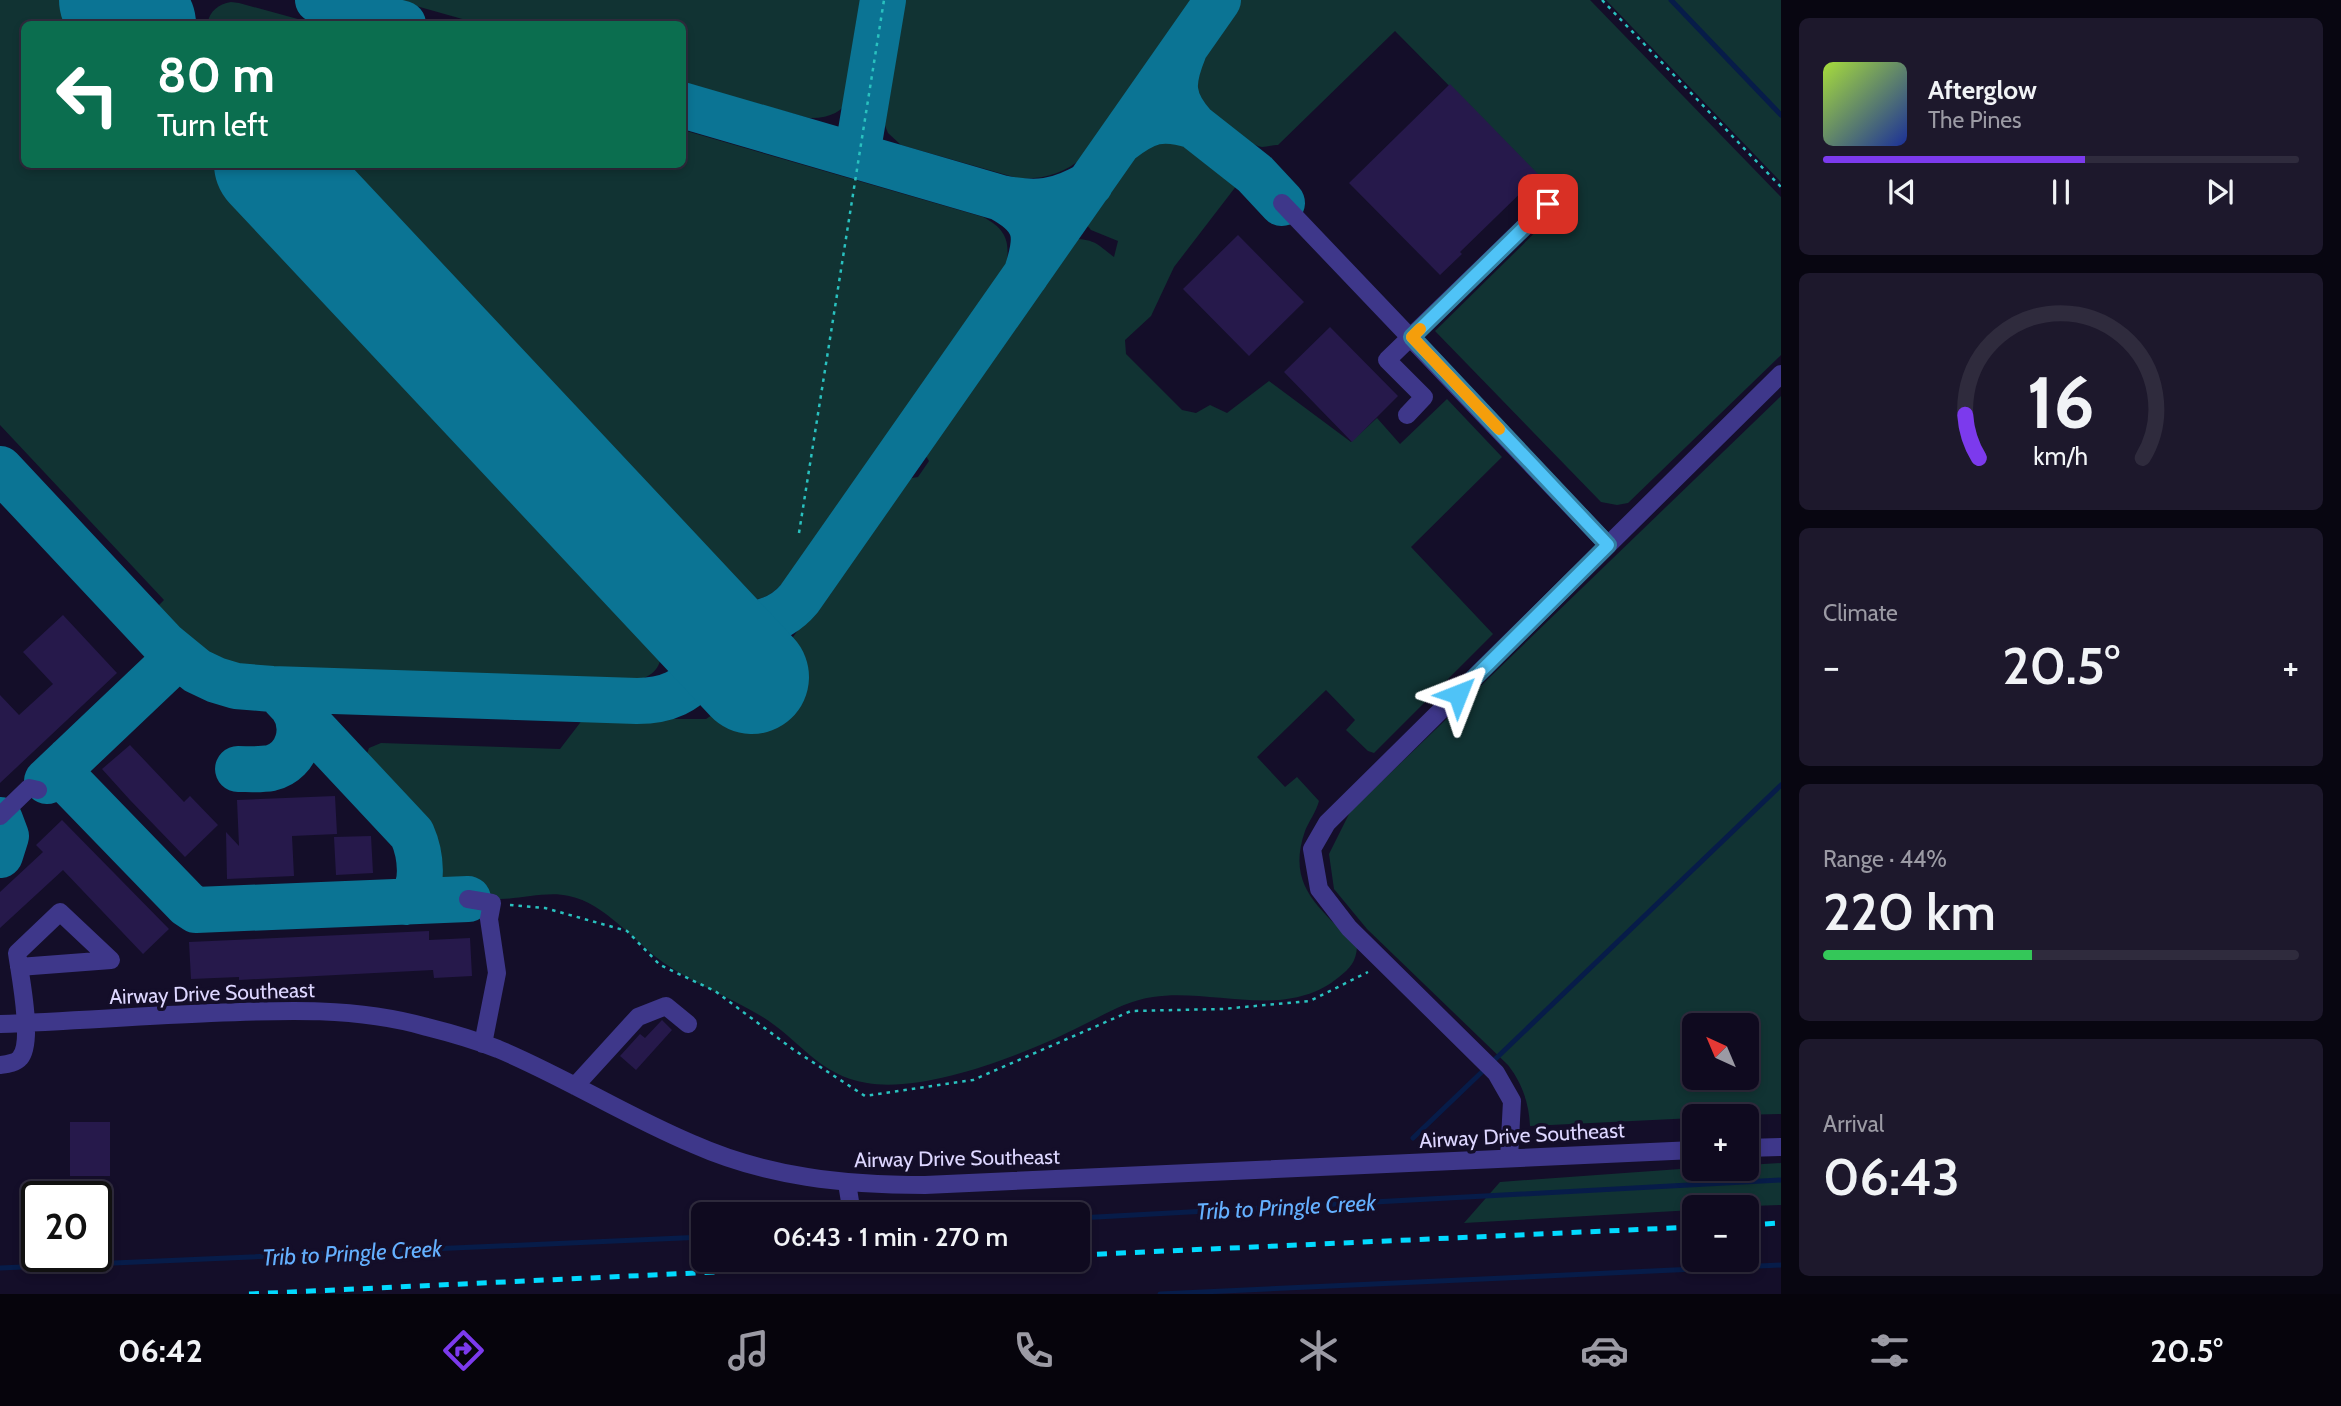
<!DOCTYPE html>
<meta charset="utf-8">
<style>
:root{--surface:#0f0a1f;--page:#1d182c;--text:#f1f3f6;--muted:#9b9aa4;--line:#2f2b3d;--accent:#7c3aed}
body{margin:0;font-family:Cabin,sans-serif;background:var(--page);color:var(--text);height:100vh;display:flex;flex-direction:column;font-size:26px;white-space:nowrap}
*{box-sizing:border-box;margin:0}
p{font-size:23px;color:var(--muted)}
.icon{flex:none;width:38px;height:38px;fill:none;stroke:currentColor;stroke-width:2;stroke-linecap:round;stroke-linejoin:round}
.map{position:relative;flex:1;overflow:hidden}
.drawer{display:flex;flex-direction:column;gap:18px;padding:18px;background:#080611;width:560px}
.drawer>*{flex:none}
.banner{position:absolute;left:21px;top:21px;width:665px;height:147px;border-radius:10px;box-shadow:0 4px 10px #0003,0 0 0 2px var(--line);background:#0b6e4f;color:#fff;overflow:hidden}
.needle{width:46px;rotate:316deg}
.fabs{position:absolute;left:1682px;top:1013px;display:grid;gap:14px}
.fabs a{display:grid;place-items:center;width:77px;height:77px;border-radius:10px;background:var(--surface);box-shadow:0 4px 10px #0003,0 0 0 2px var(--line);font-size:35px}
.speed{position:absolute;left:21px;top:1181px;display:flex;gap:14px;font-size:35px;font-weight:700;text-align:center}
.speed>*{display:grid;place-content:center;width:91px;height:91px;border-radius:50%;background:var(--surface);box-shadow:0 4px 10px #0003,0 0 0 2px var(--line);line-height:1}
.speed .limit{border:4px solid #111;border-radius:10px;background:#fff;color:#111}
.pin{position:absolute;display:grid;place-items:center;width:60px;height:60px;color:#fff;margin:-30px;border-radius:14px;box-shadow:0 4px 10px #0006}
.me{position:absolute;width:77px;margin:-38px;rotate:45deg;stroke-linejoin:round;filter:drop-shadow(0 0 5px #0008)}
.turn{display:flex;align-items:center;gap:24px;height:147px;padding:0 21px;font-size:32px}
.turn .icon{width:91px;height:91px;stroke-width:2.5}
.turn b{display:block;font-size:49px;line-height:60px}
.big{font-size:52px;font-weight:600;line-height:1.1}
.drawer .card{flex:1;display:flex;flex-direction:column;justify-content:center;gap:10px;min-width:0;padding:0 24px;border-radius:10px;background:var(--page)}
.drawer .dial{align-items:center;gap:0}
.dial svg{height:182px;overflow:visible;fill:none;stroke:var(--line);stroke-width:7;stroke-linecap:round;text-anchor:middle}
.dial text{fill:var(--text);stroke:none}
.song{display:flex;align-items:center;gap:21px}
.cover{width:84px;height:84px;border-radius:10px;background:linear-gradient(135deg,hsl(80 70% 55%),hsl(230 70% 35%))}
.played{height:7px;border-radius:4px;background:linear-gradient(90deg,var(--accent) 55%,var(--line) 55%)}
.keys{display:flex;justify-content:space-around;direction:ltr}
.heat{display:flex;justify-content:space-between;align-items:center;font-size:38px;direction:ltr}
.charge{height:10px;border-radius:5px;background:linear-gradient(90deg,#34c759 44%,var(--line) 0)}
.trip{position:absolute;left:691px;top:1202px;width:399px;height:70px;border-radius:10px;background:var(--surface);box-shadow:0 4px 10px #0003,0 0 0 2px var(--line);font-weight:600;line-height:70px;text-align:center}
.tabs{display:flex;height:112px;justify-content:space-around;align-items:center;background:#06040c;color:var(--muted)}
.tabs .icon{width:49px;height:49px}
.tabs .selected{color:var(--accent)}
.tabs b{font-size:32px;color:var(--text)}
main{display:flex;flex:1;min-height:0}
.map>svg:first-child{display:block}
.green{fill:#133;fill-rule:evenodd}
.lines{fill:none;stroke-linecap:round;stroke-linejoin:round}
.stream{stroke:#071c49;stroke-width:5}
.taxiway{stroke:#0b7494;stroke-width:46}
.runway{stroke:#0b7494;stroke-width:114}
.building{fill:#26194b}
.path{stroke:#29c1bf;stroke-width:2.5;stroke-dasharray:3.5 5;stroke-linecap:butt}
.minor{stroke:#3e378a;stroke-width:18}
.rail{stroke:#02daff;stroke-width:5;stroke-dasharray:10 9;stroke-linecap:butt}
.route-casing{stroke:#337fa1;stroke-width:18}
.route{stroke:#4fc3f7;stroke-width:12}
.slow{stroke:#f59e0b;stroke-width:12}
.labels{text-anchor:middle;dominant-baseline:central;stroke-width:7;stroke-linejoin:round;paint-order:stroke}
.street-label{font-size:21px;fill:#ddd6ff;stroke:#140e29}
.water-label{font-size:23px;font-style:italic;fill:#64b0ff;stroke:#140e29}
</style>
<main>
<div class="map">
<svg width="1781" height="1294" viewBox="0 0 1781 1294">
<rect width="100%" height="100%" fill="#140e29"/>
<!-- green -->
<path class="green" d="M 0,0 L 63,0 L 86,24 L 24,24 L 24,164 L 217,165 L 654,629 C 668,654 662,678 631,681 L 259,668 C 205,662 192,645 157,607 L 164,600 L 0,425 Z
M 395,0 L 869,0 C 866,18 863,36 860,55 C 855,89 852,119 809,118 L 683,83 L 682,24 L 480,24 Z
M 897,0 L 1194,0 L 1083,157 C 1064,174 1042,180 1017,178 L 901,145 L 888,133 L 880,113 L 880,102 Z
M 1241,0 L 1590,0 L 1781,197 L 1781,355 L 1628,503 L 1617,505 L 1601,502 L 1435,331 L 1565,203 L 1395,31 L 1278,145 C 1273,145 1266,147 1262,147 C 1250,145 1235,131 1225,124 C 1216,119 1205,113 1199,104 C 1177,73 1223,25 1241,0 Z
M 1606,0 L 1781,0 L 1781,182 Z
M 231,2 L 239,3 L 316,24 L 207,24 C 210,11 218,4 231,2 Z
M 683,130 L 983,217 C 1008,230 1010,243 1006,269 L 792,572 C 770,601 754,608 723,588 L 325,165 L 682,164 Z
M 1166,138 L 1186,145 L 1237,185 L 1174,267 L 1151,316 L 1125,340 L 1126,354 L 1182,410 L 1196,413 L 1210,405 L 1227,413 L 1269,381 L 1351,442 L 1377,418 L 1400,444 L 1447,399 L 1502,457 L 1411,547 L 1493,634 L 1374,753 L 1368,751 L 1346,730 L 1355,720 L 1326,690 L 1257,757 L 1285,787 L 1297,777 L 1319,801 C 1316,812 1309,821 1305,831 C 1285,889 1323,909 1357,947 C 1356,962 1350,968 1339,977 C 1286,1021 1214,988 1153,997 C 1124,1001 1101,1017 1075,1029 C 1022,1055 925,1093 867,1083 C 819,1076 799,1039 761,1016 C 730,997 694,984 664,963 C 634,942 605,903 569,896 C 547,891 522,899 500,899 C 490,898 481,890 471,889 C 451,887 442,894 427,876 C 430,828 400,801 366,771 L 365,759 L 369,748 L 381,743 L 560,749 L 583,719 L 706,719 L 715,713 L 793,637 L 906,479 L 918,477 L 929,461 L 924,453 L 1074,239 C 1096,239 1099,246 1114,257 L 1118,241 L 1091,230 L 1085,223 L 1137,150 L 1146,143 Z
M 1781,396 L 1781,1114 L 1694,1116 L 1694,1118 L 1530,1126 C 1529,1103 1522,1083 1508,1065 L 1367,929 L 1334,889 L 1329,854 L 1350,812 ZM 1694,1026 L 1746,1026 L 1746,1078 L 1694,1078 Z
M 1781,1163 L 1781,1205 L 1694,1208 L 1694,1210 L 1464,1223 L 1500,1182 L 1694,1168 L 1746,1169 L 1747,1165 Z"/>
<g class="lines">
<!-- stream -->
<path class="stream" d="M 1671,0 L 1781,115
M 1413,1138 L 1781,785
M 1078,1218 L 1781,1180
M 0,1268 L 704,1237
M 1160,1294 L 1781,1265"/>
<!-- taxiway -->
<path class="taxiway" d="M 318,0 L 403,24
M 682,105 L 1001,198
M 1194,126 L 1255,174 L 1282,203
M 1120,141 C 1146,121 1161,115 1194,126 C 1170,99 1171,82 1184,50
M 857,155 L 883,0
M 1026,275 C 1039,236 1039,219 1001,198 C 1036,205 1058,203 1090,184
M 0,469 L 164,644 L 197,671 L 216,680 L 236,686 L 272,689 L 637,701 C 662,701 694,693 700,664 C 703,650 699,633 698,619 C 735,626 772,631 799,599 L 1218,0
M 272,689 L 280,693 L 412,834 C 420,852 427,890 406,902
M 69,760 L 65,769 L 67,780 L 187,904 L 196,910 L 468,899
M 238,769 C 248,769 260,770 271,768 C 299,761 307,727 292,706
M 47,781 L 167,667 L 169,655 L 164,644
M 0,820 L 6,836 L 0,855"/>
<!-- runway -->
<path class="runway" d="M 116,0 L 139,24
M 271,164 L 752,677"/>
</g>
<!-- building -->
<path class="building" d="M 1450,84 L 1539,175 L 1460,252 L 1462,254 L 1440,275 L 1349,183 Z
M 1238,235 L 1304,302 L 1249,356 L 1183,289 Z
M 1330,327 L 1398,396 L 1352,442 L 1284,372 Z
M 63,615 L 117,673 L 0,783 L 0,695 L 19,715 L 53,684 L 23,652 Z
M 130,745 L 184,802 L 190,796 L 218,825 L 185,857 L 130,800 L 102,769 Z
M 335,796 L 337,834 L 292,836 L 294,876 L 227,879 L 226,832 L 239,846 L 237,800 Z
M 62,820 L 169,929 L 143,954 L 63,870 L 0,928 L 0,892 L 43,852 L 36,845 Z
M 371,836 L 373,873 L 336,875 L 334,837 Z
M 429,931 L 429,940 L 470,938 L 472,976 L 434,978 L 433,970 L 239,980 L 239,977 L 191,979 L 189,942 Z
M 662,1020 L 672,1030 L 636,1070 L 620,1056 L 640,1034 L 645,1038 Z
M 70,1122 L 110,1122 L 110,1176 L 70,1176 Z"/>
<g class="lines">
<!-- path -->
<path class="path" d="M 1602,0 L 1781,187
M 799,533 L 884,0
M 510,905 L 545,908 L 627,931 L 660,965 L 715,991 L 794,1050 L 865,1096 L 973,1080 L 1131,1011 L 1222,1009 L 1310,1001 L 1368,972"/>
<!-- minor -->
<path class="minor" d="M 1282,203 L 1608,545
M 1407,415 L 1424,397 L 1387,360 L 1548,204
M 0,816 L 29,788 L 38,790
M 468,899 L 492,903 L 489,919 L 497,973 L 483,1044
M 0,1024 C 71,1021 141,1016 211,1013 C 284,1010 357,1007 427,1027 C 451,1033 475,1040 498,1049 C 565,1077 626,1116 693,1144 C 767,1177 845,1185 925,1185 L 1694,1150
M 0,1065 C 7,1064 16,1063 20,1058 C 34,1042 20,975 17,953 L 60,912 L 111,960 L 19,967
M 575,1086 L 638,1017 L 666,1006 L 688,1024
M 1746,1148 L 1781,1147
M 1509,1158 L 1512,1101 L 1496,1073 L 1349,928 L 1319,889 L 1312,849 L 1327,823 L 1781,374
M 847,1183 L 852,1214"/>
<!-- rail -->
<path class="rail" d="M 1746,1225 L 1781,1223
M 1078,1255 L 1694,1227
M 249,1294 L 970,1260"/>
</g>
<g class="lines">
<defs>
<path id="route" d="M 1458,694 L 1608,545 L 1412,337 L 1548,204"/>
</defs>
<!-- route casing -->
<use href="#route" class="route-casing"/>
<!-- route -->
<use href="#route" class="route"/>
<!-- slow -->
<path class="slow" d="M 1420,329 L 1412,337 L 1499,429"/>
</g>
<g class="labels">
<!-- street labels -->
<g class="street-label">
<text transform="translate(212 993) rotate(-2)">Airway Drive Southeast</text>
<text transform="translate(1522 1135) rotate(-3)">Airway Drive Southeast</text>
<text transform="translate(957 1158) rotate(-1)">Airway Drive Southeast</text>
</g>
<!-- water labels -->
<g class="water-label">
<text transform="translate(1286 1207) rotate(-3)">Trib to Pringle Creek</text>
<text transform="translate(352 1253) rotate(-3)">Trib to Pringle Creek</text>
</g>
</g>
</svg>
<div class="fabs">
<a><svg class="needle" viewBox="-14 -14 28 28"><path d="M0-13l5 13h-10z" fill="#e53935"/><path d="M0 13l5-13h-10z" fill="#9b9aa4"/></svg></a>
<a>+</a>
<a>−</a>
</div>
<div class="speed"><div class="limit">20</div></div>
<div class="pin" style="left:1548px;top:204px;background:#d93025"><svg class="icon" aria-label="arrive" viewBox="0 0 24 24"><path d="M6 21V4h12l-3 4 3 4H6"/></svg></div>
<svg class="me" style="left:1458px;top:694px" viewBox="-20 -20 40 40"><path d="M0-17L14 15 0 8-14 15z" fill="#4fc3f7" stroke="#fff" stroke-width="4"/></svg>
<div class="trip">06:43 · 1 min · 270 m</div>
<div class="banner">
<div class="turn"><svg class="icon" aria-label="left" viewBox="0 0 24 24"><path d="M17 20v-9H6M10 6l-5 5 5 5"/></svg><div><b>80 m</b>Turn left</div></div>
</div>
</div>
<section class="drawer">
<div class="card">
<div class="song"><i class="cover"></i><div><b>Afterglow</b><p>The Pines</p></div></div>
<div class="played"></div>
<div class="keys"><svg class="icon" aria-label="previous" viewBox="0 0 24 24"><path d="M18 5L8 12l10 7zM5 5v14"/></svg><svg class="icon" aria-label="pause" viewBox="0 0 24 24"><path d="M8 5v14M16 5v14"/></svg><svg class="icon" aria-label="next" viewBox="0 0 24 24"><path d="M6 5l10 7-10 7zM19 5v14"/></svg></div>
</div>
<div class="card dial"><svg viewBox="0 0 100 80">
<path d="M14 69A42 42 0 1 1 86 69"/>
<path d="M14 69A42 42 0 0 1 8 50" stroke="#7c3aed"/>
<text x="50" y="56" font-size="32" font-weight="700">16</text>
<text x="50" y="72" font-size="11">km/h</text>
</svg></div>
<div class="card"><p>Climate</p>
<div class="heat"><a>−</a><b class="big">20.5°</b><a>+</a></div>
</div>
<div class="card"><p>Range · 44%</p><b class="big">220 km</b><div class="charge"></div></div>
<div class="card"><p>Arrival</p><b class="big">06:43</b></div>
</section>
</main>
<nav class="tabs">
<b>06:42</b>
<svg class="icon selected" aria-label="directions" viewBox="0 0 24 24"><path d="M12 3l9 9-9 9-9-9zM9 14v-3h6M13 9l2 2-2 2"/></svg>
<svg class="icon" aria-label="music" viewBox="0 0 24 24"><path d="M9 18V5l10-2v13"/><circle cx="6" cy="18" r="3"/><circle cx="16" cy="16" r="3"/></svg>
<svg class="icon" aria-label="phone" viewBox="0 0 24 24"><path d="M5 4h4l2 5-3 2q2 4 5 5l2-3 5 2v4C11 20 4 13 5 4z"/></svg>
<svg class="icon" aria-label="climate" viewBox="0 0 24 24"><path d="M12 3v18M4 7l16 10M4 17L20 7"/></svg>
<svg class="icon" aria-label="car" viewBox="0 0 24 24"><path d="M5 17H2v-5l4-1 3-4h7l3 4 3 1v5h-3M9 17h6M6 11h13"/><circle cx="7" cy="17" r="2"/><circle cx="17" cy="17" r="2"/></svg>
<svg class="icon" aria-label="filters" viewBox="0 0 24 24"><path d="M4 7h16M4 17h16"/><circle cx="9" cy="7" r="2"/><circle cx="15" cy="17" r="2"/></svg>
<b>20.5°</b>
</nav>
